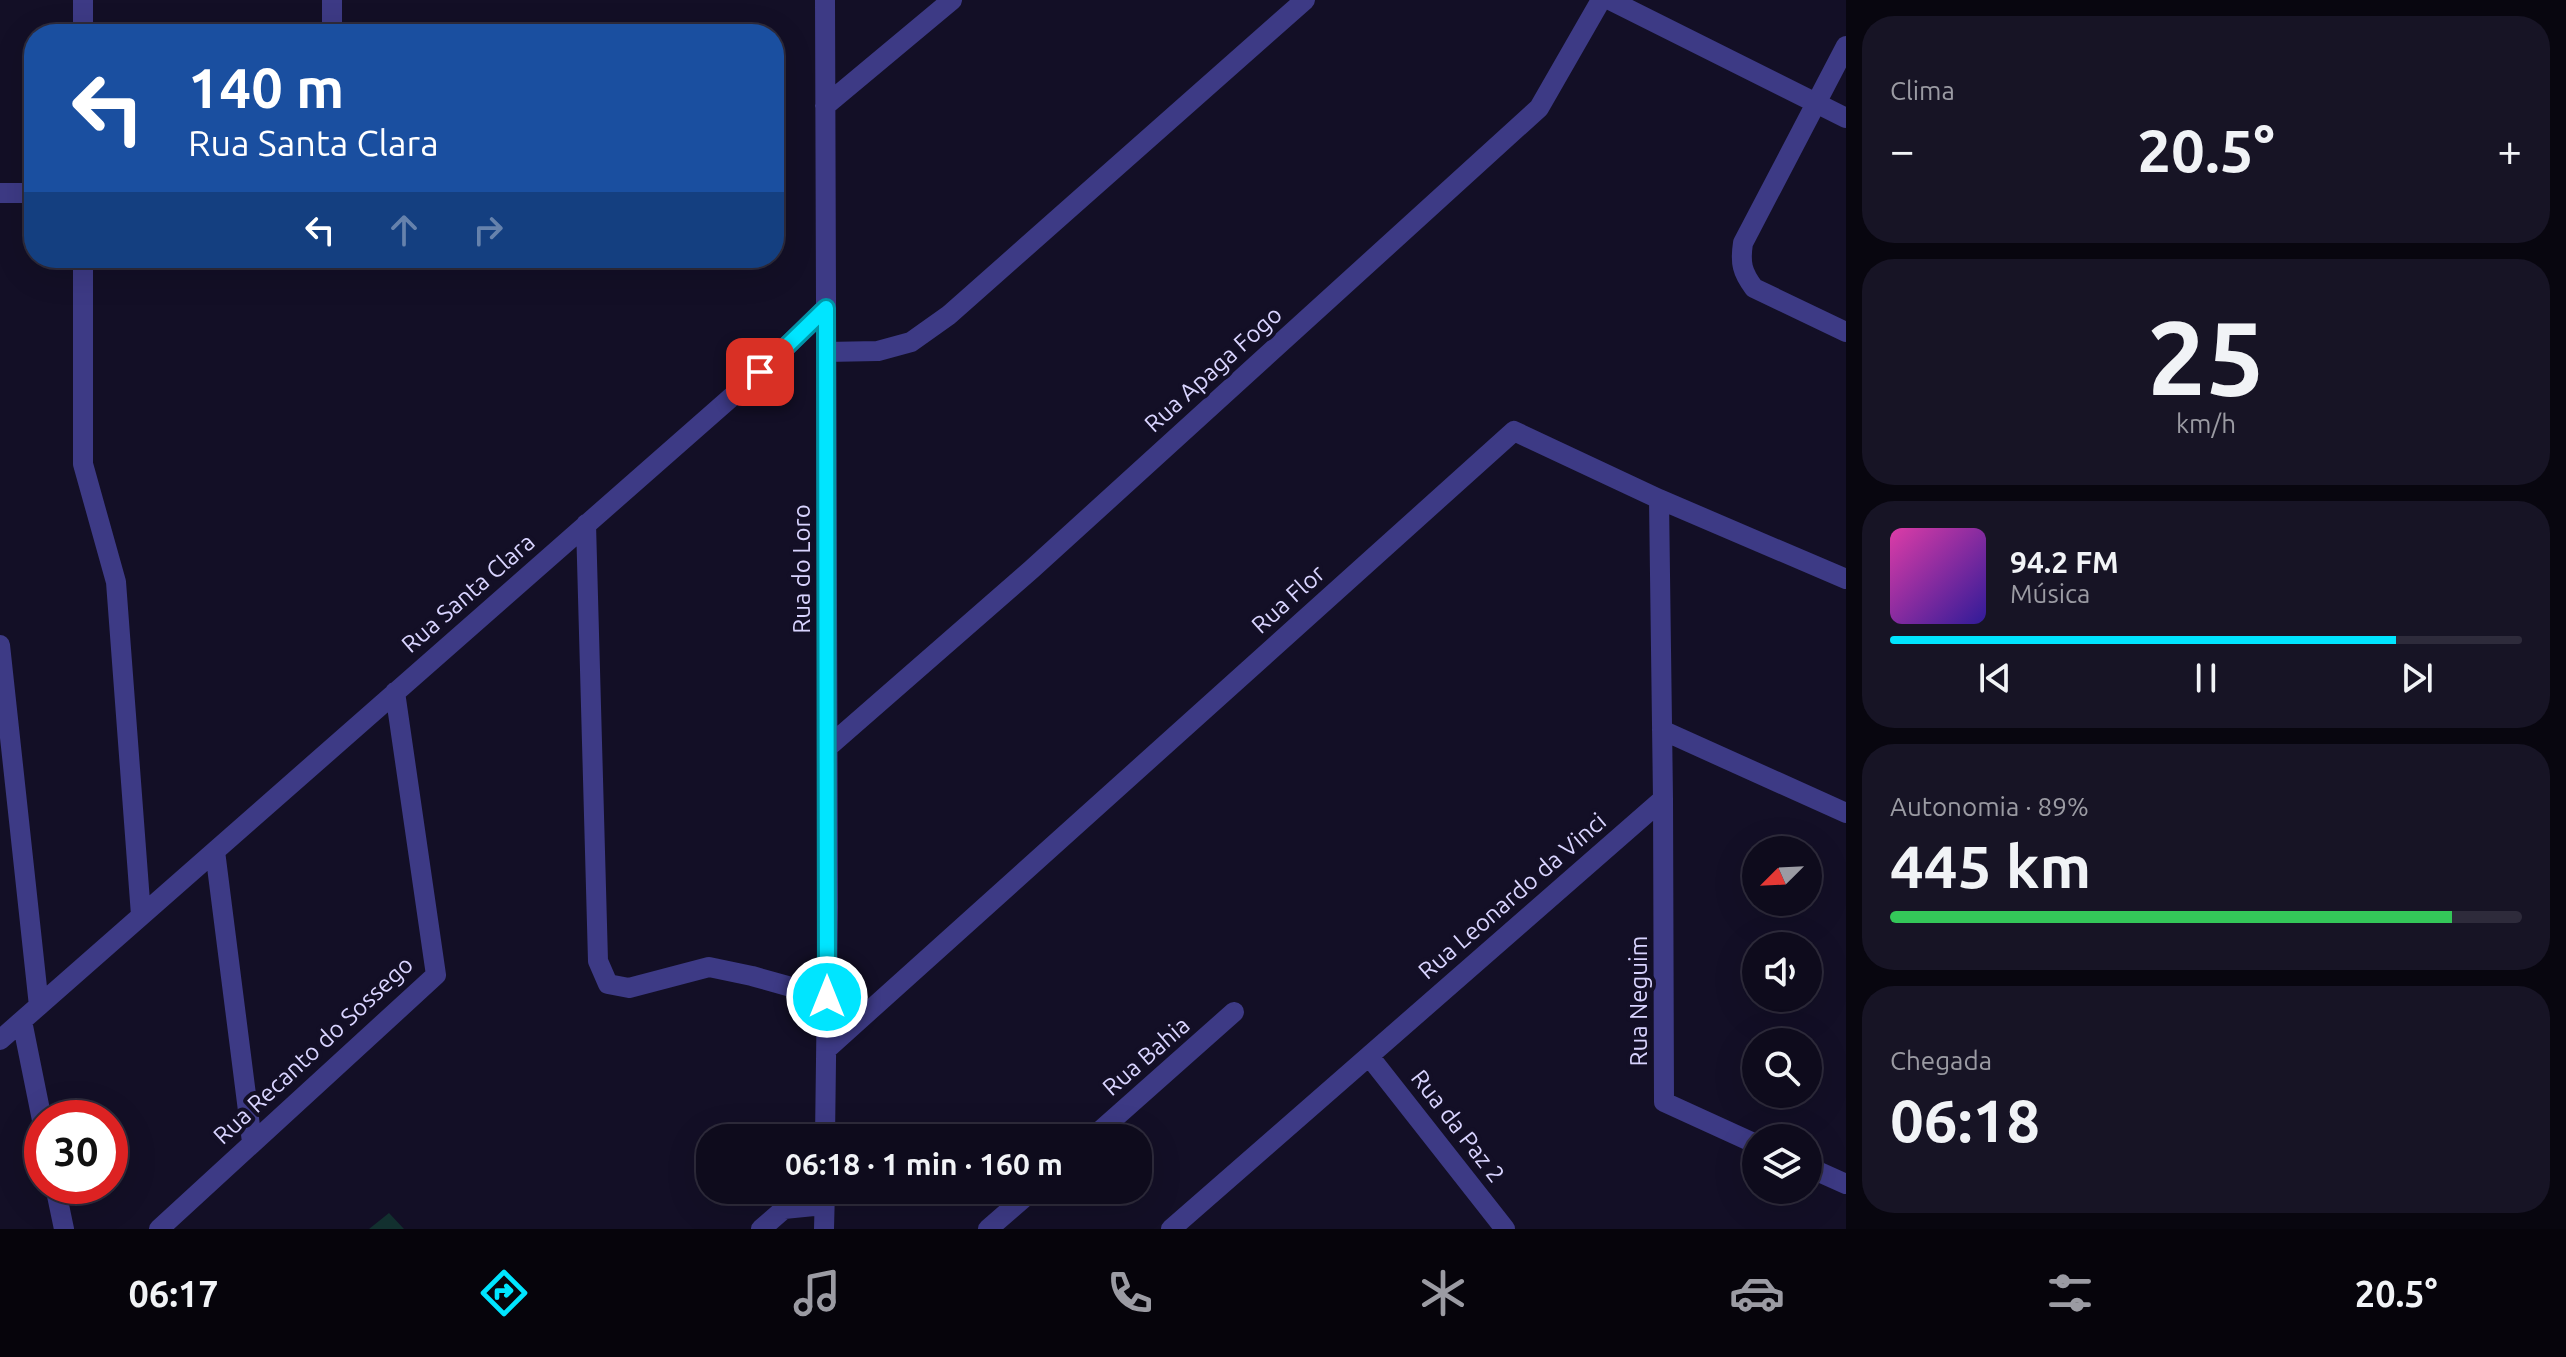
<!DOCTYPE html>
<html lang="pt">
<meta charset="utf-8">
<style>
:root{--surface:#0e0b1c;--page:#171425;--text:#f1f3f6;--muted:#9b9ba3;--line:#2e2b3b;--accent:#00e5ff}
body{margin:0;font-family:Ubuntu,sans-serif;background:var(--page);color:var(--text);height:100vh;display:flex;flex-direction:column;font-size:30px;white-space:nowrap}
*{box-sizing:border-box;margin:0}
p{font-size:26px;color:var(--muted)}
.icon{flex:none;width:44px;height:44px;fill:none;stroke:currentColor;stroke-width:2;stroke-linecap:round;stroke-linejoin:round}
.map{position:relative;flex:1;overflow:hidden}
.sheet{display:flex;flex-direction:column;gap:16px;padding:16px;background:#08060f;width:720px}
.sheet>*{flex:none}
.banner{position:absolute;left:24px;top:24px;width:760px;height:244px;border-radius:32px;box-shadow:0 8px 32px #0002,0 0 0 2px var(--line);background:#1a4fa0;color:#fff;overflow:hidden}
.needle{width:52px;rotate:246deg}
.fabs{position:absolute;left:1742px;top:836px;display:grid;gap:16px}
.fabs a{display:grid;place-items:center;width:80px;height:80px;border-radius:50%;background:var(--surface);box-shadow:0 8px 32px #0002,0 0 0 2px var(--line);font-size:40px}
.speed{position:absolute;left:24px;top:1100px;display:flex;gap:16px;font-size:40px;font-weight:700;text-align:center}
.speed>*{display:grid;place-content:center;width:104px;height:104px;border-radius:50%;background:var(--surface);box-shadow:0 8px 32px #0002,0 0 0 2px var(--line);line-height:1}
.speed .limit{border:12px solid #d22;background:#fff;color:#111}
.pin{position:absolute;display:grid;place-items:center;width:68px;height:68px;color:#fff;margin:-34px;border-radius:16px;box-shadow:0 4px 12px #0006}
.me{position:absolute;width:88px;margin:-44px;rotate:0deg;stroke-linejoin:round;filter:drop-shadow(0 0 6px #0008)}
.turn{display:flex;align-items:center;gap:28px;height:168px;padding:0 32px;font-size:36px}
.turn .icon{width:104px;height:104px;stroke-width:2.5}
.turn b{display:block;font-size:56px;line-height:68px}
.lanes{display:flex;align-items:center;height:76px;padding:0 32px;background:#0003;justify-content:center;gap:40px;direction:ltr}
.lanes .off{opacity:.35}
.big{font-size:60px;font-weight:700;line-height:1.1}
.sheet .card{flex:1;display:flex;flex-direction:column;justify-content:center;gap:12px;min-width:0;padding:0 28px;border-radius:32px;background:var(--page)}
.sheet .dial{align-items:center;gap:0}
.dial b{font-size:104px;line-height:1}
.song{display:flex;align-items:center;gap:24px}
.cover{width:96px;height:96px;border-radius:12px;background:linear-gradient(135deg,hsl(320 70% 55%),hsl(250 70% 35%))}
.played{height:8px;border-radius:4px;background:linear-gradient(90deg,var(--accent) 80%,var(--line) 80%)}
.keys{display:flex;justify-content:space-around;direction:ltr}
.heat{display:flex;justify-content:space-between;align-items:center;font-size:44px;direction:ltr}
.charge{height:12px;border-radius:6px;background:linear-gradient(90deg,#34c759 89%,var(--line) 0)}
.trip{position:absolute;left:696px;top:1124px;width:456px;height:80px;border-radius:32px;background:var(--surface);box-shadow:0 8px 32px #0002,0 0 0 2px var(--line);font-weight:700;line-height:80px;text-align:center}
.dock{display:flex;height:128px;justify-content:space-around;align-items:center;background:#06040b;color:var(--muted)}
.dock .icon{width:56px;height:56px}
.dock .on{color:var(--accent)}
.dock b{font-size:36px;color:var(--text)}
main{display:flex;flex:1;min-height:0}
.map>svg:first-child{display:block}
.green{fill:#12302f}
.lines{fill:none;stroke-linecap:round;stroke-linejoin:round}
.minor{stroke:#3d3a85;stroke-width:20}
.route-casing{stroke:#0095a6;stroke-width:20}
.route{stroke:#00e5ff;stroke-width:14}
.labels{text-anchor:middle;dominant-baseline:central;stroke-width:8;stroke-linejoin:round;paint-order:stroke}
.street-label{font-size:24px;fill:#d9d4ff;stroke:#130f26}
</style>
<main>
<div class="map">
<svg width="1846" height="1229" viewBox="0 0 1846 1229">
<rect width="100%" height="100%" fill="#130f26"/>
<!-- green -->
<path class="green" d="M 389,1213 L 404,1229 L 369,1229 Z"/>
<g class="lines">
<!-- minor -->
<path class="minor" d="M 83,0 L 83,34
M 332,0 L 332,34
M 825,0 L 828,907 L 825,1138
M 1610,0 L 1846,118
M 1846,46 L 1743,243 C 1740,263 1742,272 1754,288 L 1846,332
M 825,106 L 952,0
M 0,193 L 34,193
M 83,258 L 83,464 L 116,582 L 141,915
M 826,352 L 878,351 L 911,342 L 949,315 L 1305,0
M 586,524 L 598,961 L 608,984 L 629,988 L 709,967 L 752,976 L 827,997
M 0,645 L 39,1006
M 1662,730 L 1846,813
M 827,748 L 1032,569 L 1539,108 L 1601,0
M 1663,799 L 1664,1102 L 1756,1144
M 215,851 L 252,1142
M 22,1021 L 42,1120
M 0,1040 L 760,372 L 826,308
M 827,1049 L 1514,431 L 1659,499 L 1846,579
M 1369,1056 L 1505,1229
M 1092,1138 L 1234,1012
M 1808,1167 L 1846,1184
M 55,1186 L 64,1229
M 159,1229 L 436,975 L 395,692
M 761,1229 L 784,1209 L 824,1205
M 824,1229 L 825,1190
M 988,1229 L 1033,1190
M 1171,1229 L 1663,799 L 1659,499"/>
</g>
<g class="lines">
<defs>
<path id="route" d="M 760,372 L 826,308 L 827,997"/>
</defs>
<!-- route casing -->
<use href="#route" class="route-casing"/>
<!-- route -->
<use href="#route" class="route"/>
</g>
<g class="labels">
<!-- street labels -->
<g class="street-label">
<text transform="translate(1213 369) rotate(-42)">Rua Apaga Fogo</text>
<text transform="translate(801 569) rotate(-90)">Rua do Loro</text>
<text transform="translate(468 593) rotate(-41)">Rua Santa Clara</text>
<text transform="translate(1288 599) rotate(-42)">Rua Flor</text>
<text transform="translate(1512 896) rotate(-41)">Rua Leonardo da Vinci</text>
<text transform="translate(1638 1001) rotate(-90)">Rua Neguim</text>
<text transform="translate(313 1050) rotate(-43)">Rua Recanto do Sossego</text>
<text transform="translate(1146 1056) rotate(-41)">Rua Bahia</text>
<text transform="translate(1458 1126) rotate(52)">Rua da Paz 2</text>
</g>
</g>
</svg>
<div class="fabs">
<a><svg class="needle" viewBox="-14 -14 28 28"><path d="M0-13l5 13h-10z" fill="#e53935"/><path d="M0 13l5-13h-10z" fill="#9b9ba3"/></svg></a>
<a><svg class="icon" aria-label="sound" viewBox="0 0 24 24"><path d="M4 9h4l5-4v14l-5-4H4zM17 9q2 3 0 6"/></svg></a>
<a><svg class="icon" aria-label="search" viewBox="0 0 24 24"><circle cx="10" cy="10" r="6"/><path d="M15 15l6 6"/></svg></a>
<a><svg class="icon" aria-label="layers" viewBox="0 0 24 24"><path d="M12 4l9 5-9 5-9-5zM3 14l9 5 9-5"/></svg></a>
</div>
<div class="speed"><div class="limit">30</div></div>
<div class="pin" style="left:760px;top:372px;background:#d93025"><svg class="icon" aria-label="arrive" viewBox="0 0 24 24"><path d="M6 21V4h12l-3 4 3 4H6"/></svg></div>
<svg class="me" style="left:827px;top:997px" viewBox="-20 -20 40 40"><circle r="17" fill="#00e5ff" stroke="#fff" stroke-width="3"/><path d="M0-11L8 9 0 5-8 9z" fill="#fff"/></svg>
<div class="trip">06:18 · 1 min · 160 m</div>
<div class="banner">
<div class="turn"><svg class="icon" aria-label="left" viewBox="0 0 24 24"><path d="M17 20v-9H6M10 6l-5 5 5 5"/></svg><div><b>140 m</b>Rua Santa Clara</div></div>
<div class="lanes"><svg class="icon" aria-label="left" viewBox="0 0 24 24"><path d="M17 20v-9H6M10 6l-5 5 5 5"/></svg><svg class="icon off" aria-label="ahead" viewBox="0 0 24 24"><path d="M12 20V5M6 11l6-6 6 6"/></svg><svg class="icon off" aria-label="right" viewBox="0 0 24 24"><path d="M7 20v-9h11M14 6l5 5-5 5"/></svg></div>
</div>
</div>
<section class="sheet">
<div class="card"><p>Clima</p>
<div class="heat"><a>−</a><b class="big">20.5°</b><a>+</a></div>
</div>
<div class="card dial"><b>25</b><p>km/h</p></div>
<div class="card">
<div class="song"><i class="cover"></i><div><b>94.2 FM</b><p>Música</p></div></div>
<div class="played"></div>
<div class="keys"><svg class="icon" aria-label="previous" viewBox="0 0 24 24"><path d="M18 5L8 12l10 7zM5 5v14"/></svg><svg class="icon" aria-label="pause" viewBox="0 0 24 24"><path d="M8 5v14M16 5v14"/></svg><svg class="icon" aria-label="next" viewBox="0 0 24 24"><path d="M6 5l10 7-10 7zM19 5v14"/></svg></div>
</div>
<div class="card"><p>Autonomia · 89%</p><b class="big">445 km</b><div class="charge"></div></div>
<div class="card"><p>Chegada</p><b class="big">06:18</b></div>
</section>
</main>
<nav class="dock">
<b>06:17</b>
<svg class="icon on" aria-label="directions" viewBox="0 0 24 24"><path d="M12 3l9 9-9 9-9-9zM9 14v-3h6M13 9l2 2-2 2"/></svg>
<svg class="icon" aria-label="music" viewBox="0 0 24 24"><path d="M9 18V5l10-2v13"/><circle cx="6" cy="18" r="3"/><circle cx="16" cy="16" r="3"/></svg>
<svg class="icon" aria-label="phone" viewBox="0 0 24 24"><path d="M5 4h4l2 5-3 2q2 4 5 5l2-3 5 2v4C11 20 4 13 5 4z"/></svg>
<svg class="icon" aria-label="climate" viewBox="0 0 24 24"><path d="M12 3v18M4 7l16 10M4 17L20 7"/></svg>
<svg class="icon" aria-label="car" viewBox="0 0 24 24"><path d="M5 17H2v-5l4-1 3-4h7l3 4 3 1v5h-3M9 17h6M6 11h13"/><circle cx="7" cy="17" r="2"/><circle cx="17" cy="17" r="2"/></svg>
<svg class="icon" aria-label="filters" viewBox="0 0 24 24"><path d="M4 7h16M4 17h16"/><circle cx="9" cy="7" r="2"/><circle cx="15" cy="17" r="2"/></svg>
<b>20.5°</b>
</nav>
